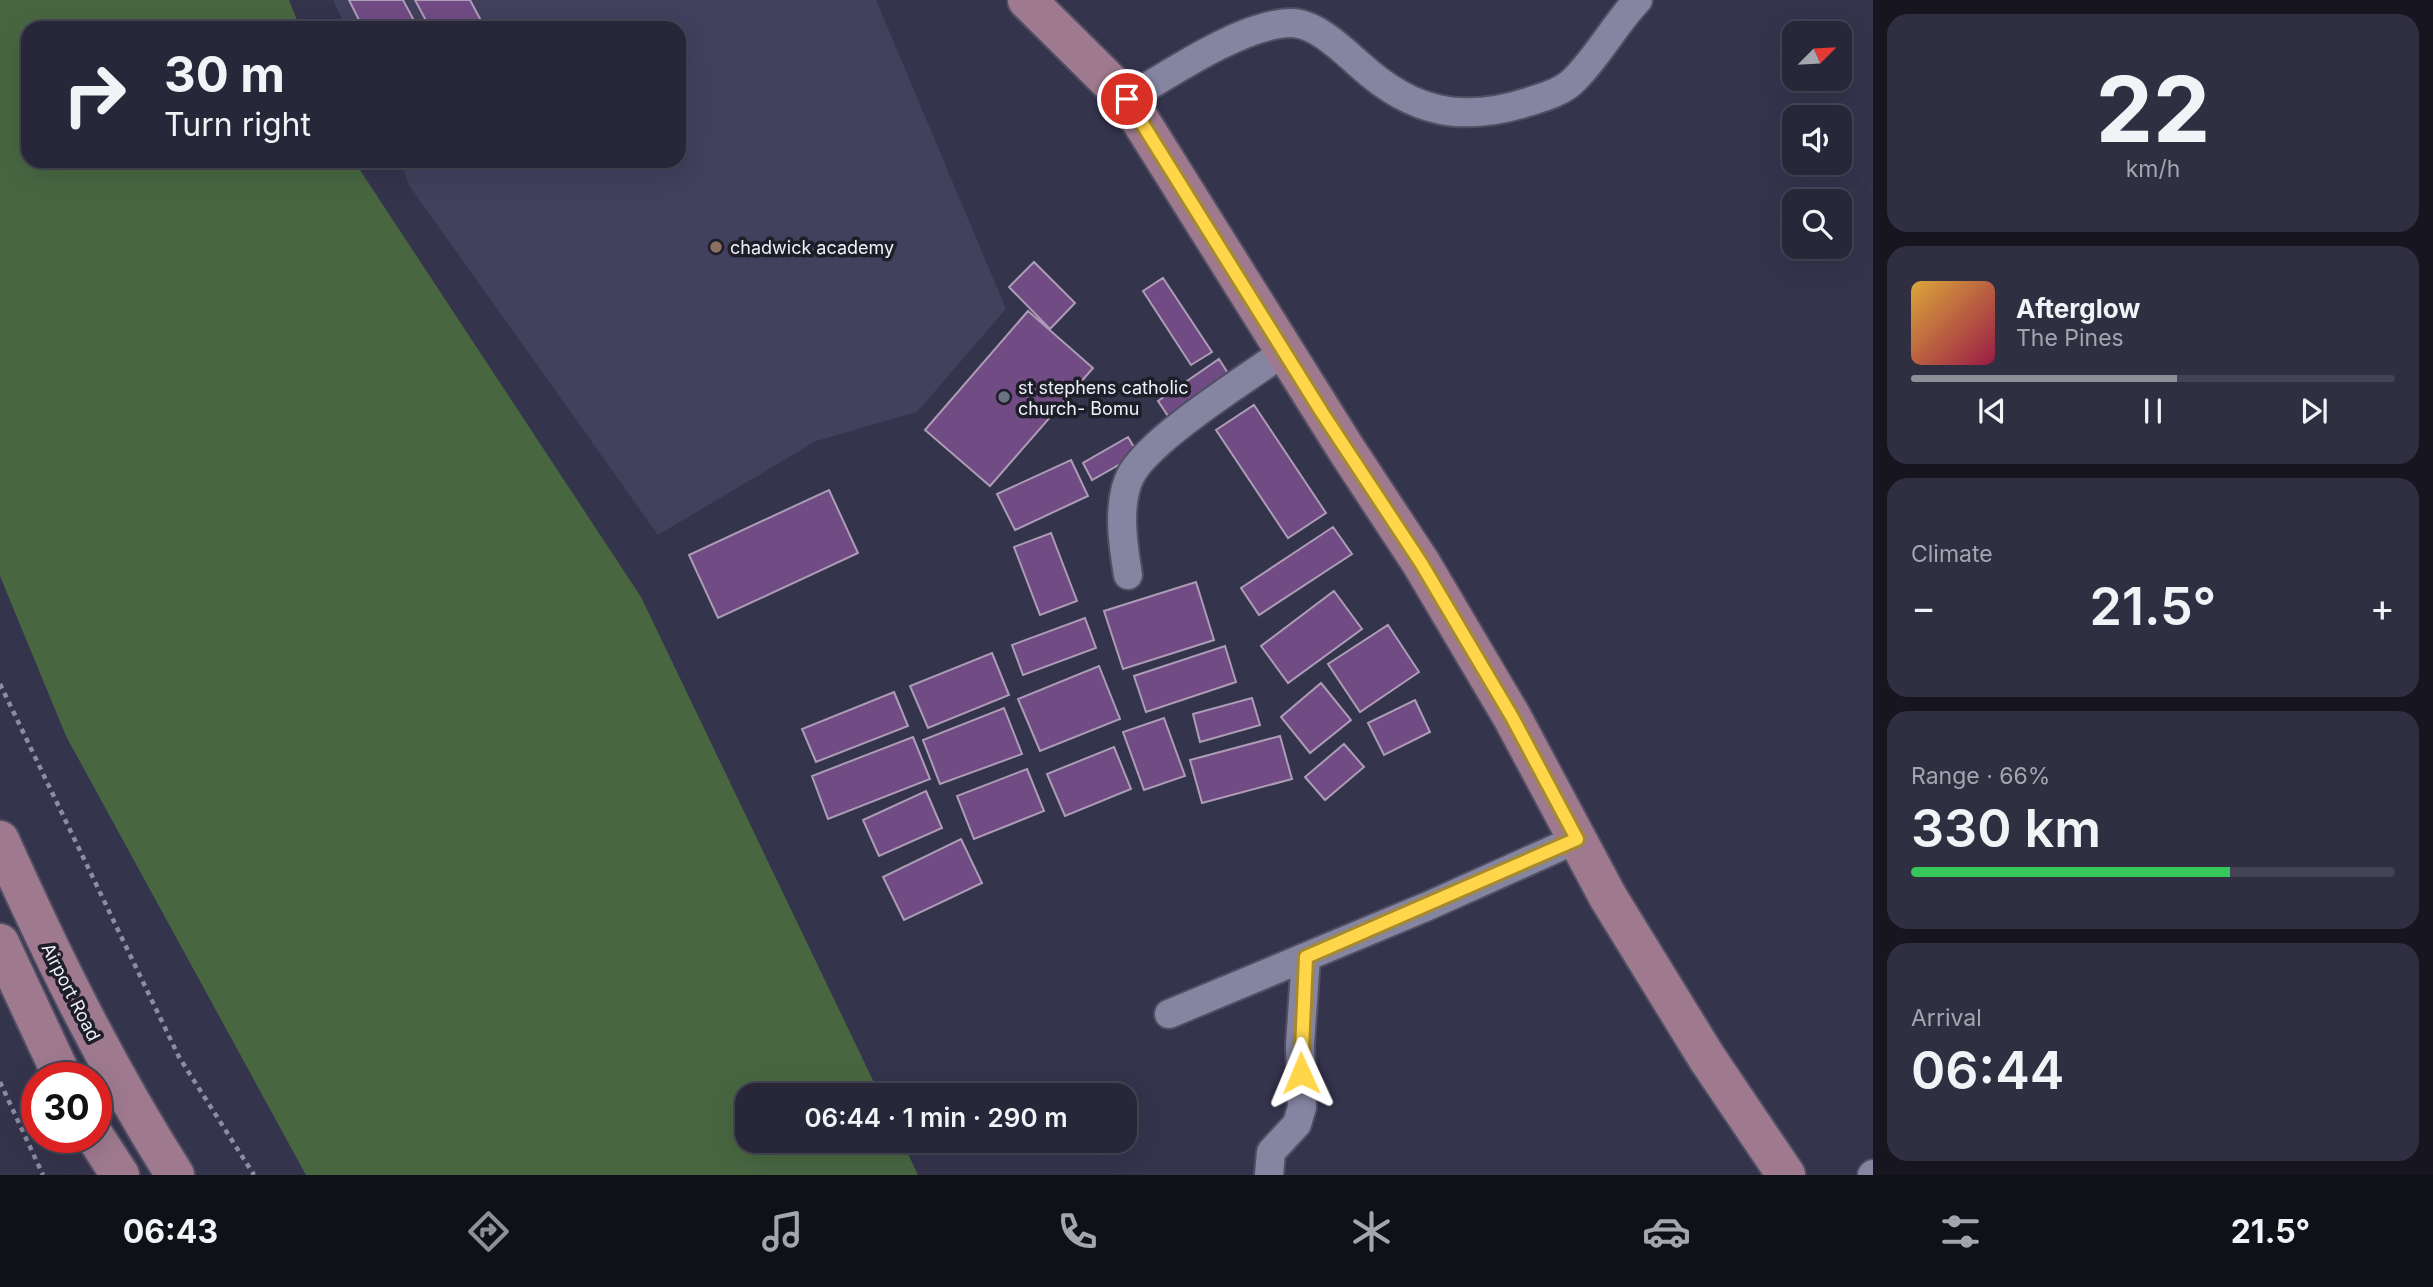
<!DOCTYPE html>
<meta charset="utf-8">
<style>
:root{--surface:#28273a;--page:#302f42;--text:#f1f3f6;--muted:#a5a5af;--line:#444454;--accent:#8c9099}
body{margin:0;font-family:Inter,sans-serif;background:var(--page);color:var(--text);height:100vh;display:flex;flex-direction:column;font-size:26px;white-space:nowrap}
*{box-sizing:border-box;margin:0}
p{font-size:23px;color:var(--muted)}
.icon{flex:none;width:38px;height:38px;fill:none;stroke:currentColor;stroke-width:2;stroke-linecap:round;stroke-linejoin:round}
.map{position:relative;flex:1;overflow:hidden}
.details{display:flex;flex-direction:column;gap:14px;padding:14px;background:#161520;width:560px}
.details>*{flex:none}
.hud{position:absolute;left:21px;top:21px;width:665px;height:147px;border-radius:21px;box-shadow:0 7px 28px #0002,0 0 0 2px var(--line);background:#28273a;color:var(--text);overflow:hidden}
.needle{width:46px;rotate:66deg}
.controls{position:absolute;left:1782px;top:21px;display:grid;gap:14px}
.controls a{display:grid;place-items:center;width:70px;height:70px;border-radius:14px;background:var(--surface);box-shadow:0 7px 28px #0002,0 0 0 2px var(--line);font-size:35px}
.speed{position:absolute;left:21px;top:1062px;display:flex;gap:14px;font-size:35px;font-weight:700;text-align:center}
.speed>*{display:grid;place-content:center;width:91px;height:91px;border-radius:50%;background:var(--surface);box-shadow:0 7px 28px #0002,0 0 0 2px var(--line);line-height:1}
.speed .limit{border:10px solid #d22;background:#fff;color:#111}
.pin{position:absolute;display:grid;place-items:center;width:60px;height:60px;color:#fff;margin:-30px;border:4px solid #fff;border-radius:50%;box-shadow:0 2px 7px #0007}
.me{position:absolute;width:77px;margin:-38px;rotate:359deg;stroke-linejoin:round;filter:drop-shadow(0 0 5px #0008)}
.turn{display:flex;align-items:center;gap:24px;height:147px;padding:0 28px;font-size:32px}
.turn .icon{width:91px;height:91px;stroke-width:2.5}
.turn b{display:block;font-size:49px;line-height:60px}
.big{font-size:52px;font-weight:600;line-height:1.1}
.details .widget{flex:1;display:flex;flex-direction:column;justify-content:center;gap:10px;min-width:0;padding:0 24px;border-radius:21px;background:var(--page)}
.details .dial{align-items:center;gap:0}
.dial b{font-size:91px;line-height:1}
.song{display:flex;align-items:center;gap:21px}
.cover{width:84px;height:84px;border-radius:10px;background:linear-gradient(135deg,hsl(40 70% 55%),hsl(340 70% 35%))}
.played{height:7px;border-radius:4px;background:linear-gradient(90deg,var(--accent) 55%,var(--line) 55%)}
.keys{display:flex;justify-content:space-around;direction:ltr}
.heat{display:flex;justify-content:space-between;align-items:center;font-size:38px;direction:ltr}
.charge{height:10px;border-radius:5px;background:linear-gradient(90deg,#34c759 66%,var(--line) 0)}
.trip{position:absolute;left:735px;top:1083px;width:402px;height:70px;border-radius:21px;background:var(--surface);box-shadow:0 7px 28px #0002,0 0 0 2px var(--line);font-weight:600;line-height:70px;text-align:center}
.menu{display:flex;height:112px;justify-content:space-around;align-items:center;background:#101017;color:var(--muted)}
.menu .icon{width:49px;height:49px}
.menu .selected{color:var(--accent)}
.menu b{font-size:32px;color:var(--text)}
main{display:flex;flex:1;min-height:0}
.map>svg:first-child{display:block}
.built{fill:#41405d}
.green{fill:#486741}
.building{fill:#714b83;stroke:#ad9cb6;stroke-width:2}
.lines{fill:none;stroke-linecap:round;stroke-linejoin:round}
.street-casing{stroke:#504f63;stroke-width:32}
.secondary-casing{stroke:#504f63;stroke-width:42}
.path{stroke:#8e8da0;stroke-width:4.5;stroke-dasharray:5 5;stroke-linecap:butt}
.street{stroke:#8584a1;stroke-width:28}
.secondary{stroke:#9f7a8f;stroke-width:38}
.route-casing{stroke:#a68a30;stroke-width:18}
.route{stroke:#ffd54a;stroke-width:12}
.education-dot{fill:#8d6e63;stroke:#1e1e29;stroke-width:2.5}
.worship-dot{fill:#6b7280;stroke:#1e1e29;stroke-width:2.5}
.labels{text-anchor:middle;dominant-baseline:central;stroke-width:7;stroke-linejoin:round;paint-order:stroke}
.poi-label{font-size:18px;fill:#f0f0fd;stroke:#1e1e29;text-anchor:start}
.street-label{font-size:18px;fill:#f0f0fd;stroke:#1e1e29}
</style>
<main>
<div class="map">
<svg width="1873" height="1175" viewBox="0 0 1873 1175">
<rect width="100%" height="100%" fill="#35344d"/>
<!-- built -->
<path class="built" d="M 333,0 L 876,0 L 1006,309 L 917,412 L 816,441 L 658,535 L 409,185 L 400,161 L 679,161 L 679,28 L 346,28 Z"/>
<!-- green -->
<path class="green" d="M 0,0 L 289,0 L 300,28 L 28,28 L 28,161 L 354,161 L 641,597 L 880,1095 L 747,1096 L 747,1141 L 902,1141 L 918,1175 L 306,1175 L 66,736 L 0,576 Z"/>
<!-- building -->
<path class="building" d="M 349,0 L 403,0 L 418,28 L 363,28 Z
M 415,0 L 470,0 L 485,28 L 430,28 Z
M 1034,262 L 1075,303 L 1050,329 L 1009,287 Z
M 1163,278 L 1212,352 L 1191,365 L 1143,291 Z
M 1028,311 L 1093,368 L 990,486 L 925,430 Z
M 1219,359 L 1231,378 L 1170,419 L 1158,401 Z
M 1254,405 L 1326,513 L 1288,538 L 1216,430 Z
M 1128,437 L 1138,454 L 1092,480 L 1083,463 Z
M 1071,460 L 1088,496 L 1015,530 L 997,494 Z
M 829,490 L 858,553 L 718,618 L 689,555 Z
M 1333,527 L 1352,554 L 1259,615 L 1241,588 Z
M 1051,533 L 1077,601 L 1040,615 L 1014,547 Z
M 1196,582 L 1214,640 L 1123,669 L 1104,611 Z
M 1334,591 L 1362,629 L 1288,683 L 1261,646 Z
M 1085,618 L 1096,648 L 1023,675 L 1012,645 Z
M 1388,625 L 1419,672 L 1360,712 L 1328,664 Z
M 1225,646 L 1236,682 L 1146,712 L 1134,676 Z
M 992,653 L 1009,695 L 928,728 L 910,686 Z
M 1099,666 L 1120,719 L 1040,751 L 1018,699 Z
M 1321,683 L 1351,720 L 1310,753 L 1281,717 Z
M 894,692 L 908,726 L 816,762 L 802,729 Z
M 1252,698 L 1260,725 L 1200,742 L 1193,714 Z
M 1415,700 L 1430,732 L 1384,755 L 1368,723 Z
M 1004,708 L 1022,754 L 940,784 L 923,740 Z
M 1164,718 L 1185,776 L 1144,790 L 1123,732 Z
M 1280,736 L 1292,779 L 1202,803 L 1190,760 Z
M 913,737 L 930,779 L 828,819 L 812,776 Z
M 1344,744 L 1364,767 L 1325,800 L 1305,777 Z
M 1114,747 L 1131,789 L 1065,816 L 1047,774 Z
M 1027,769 L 1044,811 L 974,839 L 957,796 Z
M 926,791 L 942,828 L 879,856 L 863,820 Z
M 961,839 L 982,883 L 904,920 L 883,877 Z"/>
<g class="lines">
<defs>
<path id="street" d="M 1127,99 C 1168,75 1242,24 1290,23 C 1315,22 1343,50 1361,66 C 1413,113 1462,123 1528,102 C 1544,97 1563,92 1575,79 C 1599,55 1615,24 1638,0
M 1128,575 C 1123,545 1116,501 1132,473 C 1153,437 1247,378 1284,352
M 1169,1014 L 1428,906 L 1577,839
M 1269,1175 L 1271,1152 L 1297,1124 L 1302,1107 L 1300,1045 L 1306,957
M 1872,1175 L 1873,1174"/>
<path id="secondary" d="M 1027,0 L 1127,99 L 1346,449 L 1421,563 L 1512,717 L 1608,897 L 1707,1058 L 1786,1175
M 0,840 C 52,956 107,1068 175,1175
M 0,943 L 63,1078
M 96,1138 L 120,1175"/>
</defs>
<!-- street casing -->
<use href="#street" class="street-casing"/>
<!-- secondary casing -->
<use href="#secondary" class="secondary-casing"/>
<!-- path -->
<path class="path" d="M 0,684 L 179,1057 L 254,1175
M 0,1082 L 43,1175"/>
<!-- street -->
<use href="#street" class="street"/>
<!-- secondary -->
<use href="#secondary" class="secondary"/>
</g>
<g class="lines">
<defs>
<path id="route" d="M 1127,99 L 1321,411 L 1421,563 L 1512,717 L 1577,839 L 1306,957 L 1301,1073"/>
</defs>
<!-- route casing -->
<use href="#route" class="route-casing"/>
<!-- route -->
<use href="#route" class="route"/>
</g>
<!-- markers -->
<circle class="education-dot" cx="716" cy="247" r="7"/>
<circle class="worship-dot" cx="1004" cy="397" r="7"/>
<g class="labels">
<!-- poi labels -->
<g class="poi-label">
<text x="730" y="247">chadwick academy</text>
<text x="1018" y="387">st stephens catholic<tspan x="1018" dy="21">church- Bomu</tspan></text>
</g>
<!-- street labels -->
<g class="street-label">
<text transform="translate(71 992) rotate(63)">Airport Road</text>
</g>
</g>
</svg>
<div class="controls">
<a><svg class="needle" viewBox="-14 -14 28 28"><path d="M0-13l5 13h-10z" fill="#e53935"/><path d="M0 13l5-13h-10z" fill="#a5a5af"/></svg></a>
<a><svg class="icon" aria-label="sound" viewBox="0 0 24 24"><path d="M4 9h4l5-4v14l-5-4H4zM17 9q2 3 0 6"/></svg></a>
<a><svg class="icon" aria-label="search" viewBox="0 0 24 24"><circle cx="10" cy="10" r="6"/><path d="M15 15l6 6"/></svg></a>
</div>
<div class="speed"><div class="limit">30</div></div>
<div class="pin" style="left:1127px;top:99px;background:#d93025"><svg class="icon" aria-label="arrive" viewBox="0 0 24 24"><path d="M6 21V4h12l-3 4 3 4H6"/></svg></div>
<svg class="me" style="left:1301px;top:1073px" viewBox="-20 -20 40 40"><path d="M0-17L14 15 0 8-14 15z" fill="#ffd54a" stroke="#fff" stroke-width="4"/></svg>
<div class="trip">06:44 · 1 min · 290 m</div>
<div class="hud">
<div class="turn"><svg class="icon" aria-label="right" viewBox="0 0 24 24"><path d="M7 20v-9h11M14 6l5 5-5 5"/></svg><div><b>30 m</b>Turn right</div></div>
</div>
</div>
<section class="details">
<div class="widget dial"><b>22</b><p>km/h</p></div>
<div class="widget">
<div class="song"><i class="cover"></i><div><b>Afterglow</b><p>The Pines</p></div></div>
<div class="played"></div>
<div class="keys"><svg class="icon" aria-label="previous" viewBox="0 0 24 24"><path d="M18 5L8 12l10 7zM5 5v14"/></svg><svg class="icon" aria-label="pause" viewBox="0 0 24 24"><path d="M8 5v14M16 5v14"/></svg><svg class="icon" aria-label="next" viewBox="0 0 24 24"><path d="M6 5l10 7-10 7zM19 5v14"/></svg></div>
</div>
<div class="widget"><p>Climate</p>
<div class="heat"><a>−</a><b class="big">21.5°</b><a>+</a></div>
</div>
<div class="widget"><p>Range · 66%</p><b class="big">330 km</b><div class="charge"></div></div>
<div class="widget"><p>Arrival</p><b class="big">06:44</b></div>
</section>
</main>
<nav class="menu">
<b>06:43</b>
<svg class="icon selected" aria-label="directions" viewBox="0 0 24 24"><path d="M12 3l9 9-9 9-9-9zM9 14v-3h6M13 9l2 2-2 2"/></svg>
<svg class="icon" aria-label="music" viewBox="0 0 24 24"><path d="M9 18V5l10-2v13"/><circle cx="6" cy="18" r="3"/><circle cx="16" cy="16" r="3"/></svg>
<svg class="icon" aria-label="phone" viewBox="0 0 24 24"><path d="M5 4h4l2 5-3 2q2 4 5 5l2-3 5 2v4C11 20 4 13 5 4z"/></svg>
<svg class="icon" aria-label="climate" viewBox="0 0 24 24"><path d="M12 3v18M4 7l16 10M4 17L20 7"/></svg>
<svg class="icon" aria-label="car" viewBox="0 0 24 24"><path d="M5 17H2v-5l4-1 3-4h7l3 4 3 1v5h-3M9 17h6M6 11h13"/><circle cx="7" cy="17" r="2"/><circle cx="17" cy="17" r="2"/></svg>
<svg class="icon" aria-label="filters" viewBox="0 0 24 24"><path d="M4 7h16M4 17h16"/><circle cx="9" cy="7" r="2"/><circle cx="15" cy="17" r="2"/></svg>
<b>21.5°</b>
</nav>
